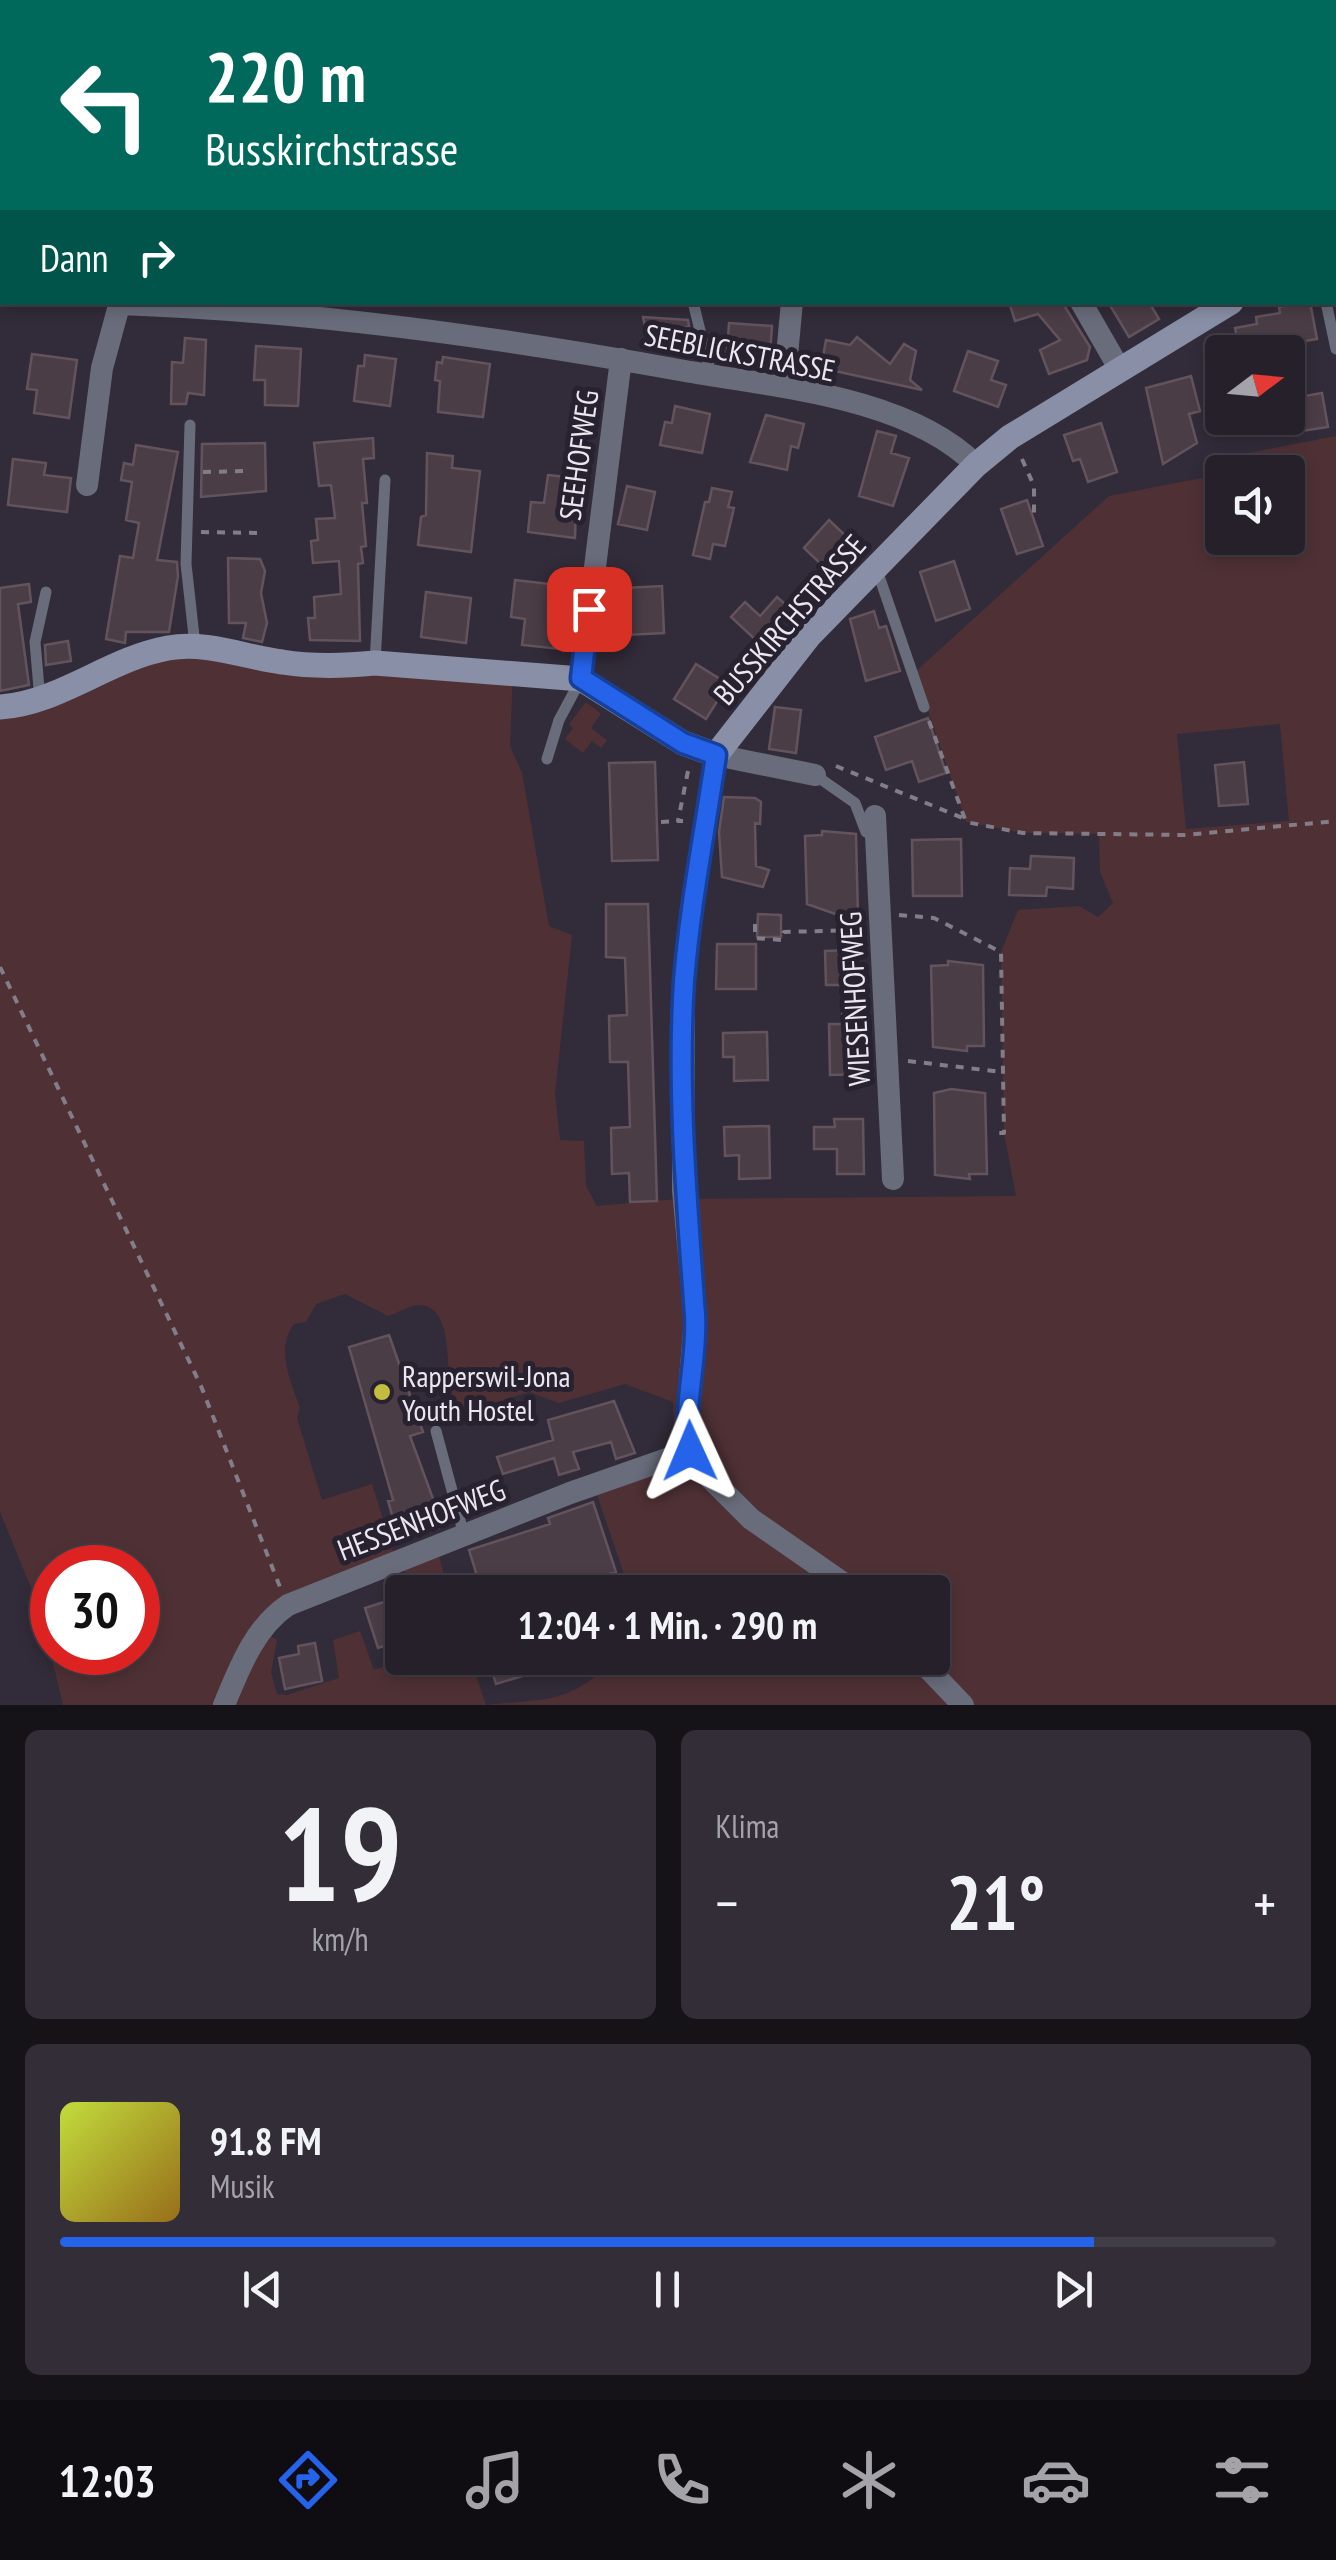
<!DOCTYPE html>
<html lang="de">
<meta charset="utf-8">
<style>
:root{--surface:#26202b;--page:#322d37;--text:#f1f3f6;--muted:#a4a3a9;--line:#423e47;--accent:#2563eb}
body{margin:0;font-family:"PT Sans Narrow",sans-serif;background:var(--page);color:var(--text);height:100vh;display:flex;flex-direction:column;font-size:38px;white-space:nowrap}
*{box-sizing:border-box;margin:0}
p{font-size:32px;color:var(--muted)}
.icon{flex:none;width:55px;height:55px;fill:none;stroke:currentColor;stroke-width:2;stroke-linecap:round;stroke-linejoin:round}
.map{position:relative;height:1705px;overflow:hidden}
.details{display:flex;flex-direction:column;gap:25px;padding:25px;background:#151218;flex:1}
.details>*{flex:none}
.guide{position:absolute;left:0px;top:0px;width:1338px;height:305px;box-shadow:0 5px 15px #0003,0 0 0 2px var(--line);background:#00695c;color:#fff;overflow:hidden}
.needle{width:65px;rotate:74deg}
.tools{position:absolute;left:1205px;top:335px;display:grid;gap:20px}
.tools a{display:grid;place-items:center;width:100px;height:100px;border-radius:10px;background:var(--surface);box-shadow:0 5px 15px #0003,0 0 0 2px var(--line);font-size:50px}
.speed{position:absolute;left:30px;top:1545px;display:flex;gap:20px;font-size:50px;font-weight:700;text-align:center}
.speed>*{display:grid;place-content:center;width:130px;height:130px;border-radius:50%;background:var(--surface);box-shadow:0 5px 15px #0003,0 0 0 2px var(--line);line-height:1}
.speed .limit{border:15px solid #d22;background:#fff;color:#111}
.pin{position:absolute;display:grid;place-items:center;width:85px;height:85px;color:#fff;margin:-42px;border-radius:20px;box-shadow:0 5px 15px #0006}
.me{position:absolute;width:110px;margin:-55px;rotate:359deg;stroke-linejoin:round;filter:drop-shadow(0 0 8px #0008)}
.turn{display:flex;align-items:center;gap:35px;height:210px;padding:0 40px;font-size:45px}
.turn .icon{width:130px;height:130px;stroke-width:2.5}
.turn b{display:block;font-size:70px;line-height:85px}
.then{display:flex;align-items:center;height:95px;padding:0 40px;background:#0003;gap:20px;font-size:38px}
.big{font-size:75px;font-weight:800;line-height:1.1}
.details .card{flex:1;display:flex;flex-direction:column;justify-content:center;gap:15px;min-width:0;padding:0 35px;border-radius:15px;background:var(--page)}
.details .dial{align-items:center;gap:0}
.dial b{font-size:130px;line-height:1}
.song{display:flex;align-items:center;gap:30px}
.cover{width:120px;height:120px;border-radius:15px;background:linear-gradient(135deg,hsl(70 70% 55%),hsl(40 70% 35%))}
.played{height:10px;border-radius:5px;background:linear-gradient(90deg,var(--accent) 85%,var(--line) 85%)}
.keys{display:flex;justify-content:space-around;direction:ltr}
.heat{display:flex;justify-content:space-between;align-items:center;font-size:55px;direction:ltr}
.details .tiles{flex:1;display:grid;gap:25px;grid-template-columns:1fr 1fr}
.card:last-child{grid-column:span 2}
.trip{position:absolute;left:385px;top:1575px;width:565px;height:100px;border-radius:10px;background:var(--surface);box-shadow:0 5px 15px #0003,0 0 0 2px var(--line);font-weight:800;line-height:100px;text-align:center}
.tab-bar{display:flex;height:160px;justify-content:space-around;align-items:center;background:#0f0d11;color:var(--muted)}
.tab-bar .icon{width:70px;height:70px}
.tab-bar .current{color:var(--accent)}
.tab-bar b{font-size:45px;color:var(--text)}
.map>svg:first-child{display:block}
.green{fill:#4f3135;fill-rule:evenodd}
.building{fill:#4b3d46;stroke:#63535d;stroke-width:2.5}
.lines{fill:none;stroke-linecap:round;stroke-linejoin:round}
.path{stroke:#837d89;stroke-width:4;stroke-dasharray:8 8;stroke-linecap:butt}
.lane{stroke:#696c7b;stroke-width:11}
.street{stroke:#696c7b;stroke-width:22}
.secondary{stroke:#898fa6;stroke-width:25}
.route-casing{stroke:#184099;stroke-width:25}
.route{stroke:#2563eb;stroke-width:18}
.poi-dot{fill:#c3bd3f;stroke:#28212f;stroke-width:4}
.labels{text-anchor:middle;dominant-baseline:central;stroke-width:10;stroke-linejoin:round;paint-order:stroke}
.street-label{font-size:30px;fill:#ebe7f0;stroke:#28212f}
.poi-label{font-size:30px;fill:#ebe7f0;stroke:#28212f;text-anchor:start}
</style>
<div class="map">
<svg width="1336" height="1705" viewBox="0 0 1336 1705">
<rect width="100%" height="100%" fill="#322b39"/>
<!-- green -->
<path class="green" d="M 0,0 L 117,0 L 2,2 L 0,164 Z
M 1336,436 L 1336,1705 L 63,1705 L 41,1612 L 0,1512 L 0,707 L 166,649 L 513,671 L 510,746 L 522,773 L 549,926 L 572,935 L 555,1094 L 560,1140 L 584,1141 L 586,1186 L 597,1206 L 677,1199 L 1016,1196 L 1004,1133 L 1001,952 L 1018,910 L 1079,906 L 1098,917 L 1113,903 L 1100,872 L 1099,834 L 1023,833 L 966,822 L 915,672 L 1109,496 L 1217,475 L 1243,454 ZM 1222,472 L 1288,472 L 1288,538 L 1222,538 ZM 1280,724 L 1289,821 L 1186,829 L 1177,734 ZM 345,1294 L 388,1316 C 399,1313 415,1301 426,1306 C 460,1318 438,1394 463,1413 L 529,1392 L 559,1403 L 625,1384 L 673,1402 L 674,1446 L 395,1557 L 372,1484 L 322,1500 L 297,1418 L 300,1408 C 291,1383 275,1348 294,1324 L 306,1322 L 316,1304 ZM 597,1495 L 624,1574 L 624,1592 L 932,1592 L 932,1658 L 616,1658 C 568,1705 550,1698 486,1705 L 470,1658 L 410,1658 L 374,1670 L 360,1631 L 333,1640 L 339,1678 L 287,1695 L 277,1694 L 271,1672 L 277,1640 L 267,1634 L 307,1602 L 403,1566 L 410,1592 L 449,1592 L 438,1553 ZM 52,1568 L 138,1568 L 138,1652 L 52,1652 Z
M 586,702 L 601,714 L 591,728 L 607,740 L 601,748 L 592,741 L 583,753 L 565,739 L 573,728 L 569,724 Z"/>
<!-- building -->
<path class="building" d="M 1009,302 L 1062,302 L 1090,347 L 1087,360 L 1049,374 L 1040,350 L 1060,340 L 1038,314 L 1015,321 Z
M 1108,302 L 1149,302 L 1159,319 L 1129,337 Z
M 1310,302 L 1317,339 L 1240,352 L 1235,328 L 1257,324 L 1256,317 L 1280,313 L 1279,307 Z
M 643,317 L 688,320 L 689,326 L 647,336 Z
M 729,323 L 772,326 L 770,354 L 727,351 Z
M 857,337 L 890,364 L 904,344 L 916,351 L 910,380 L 922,390 L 821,368 L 826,340 L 850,345 Z
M 185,338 L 206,340 L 204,395 L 188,393 L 186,404 L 171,404 L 172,362 L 183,363 Z
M 256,346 L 301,349 L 298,406 L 265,405 L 265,380 L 254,380 Z
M 968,351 L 998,361 L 991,380 L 1006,385 L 998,407 L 954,391 Z
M 32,354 L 77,360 L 69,418 L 34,413 L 37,390 L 27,389 Z
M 365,355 L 396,359 L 390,406 L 354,401 L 358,366 L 364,366 Z
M 443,357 L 490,364 L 483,417 L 438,412 L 440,381 L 435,380 L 437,362 L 442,363 Z
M 1191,376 L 1200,411 L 1189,414 L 1197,443 L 1163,464 L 1146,388 Z
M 1322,393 L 1328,427 L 1288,433 L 1288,399 Z
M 675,406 L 710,414 L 702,453 L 660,445 L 665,422 L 672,423 Z
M 766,415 L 804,424 L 798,448 L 791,446 L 787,470 L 750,462 Z
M 1101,423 L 1117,472 L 1088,482 L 1080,459 L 1073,461 L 1064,435 Z
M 877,431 L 896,436 L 891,453 L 909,458 L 893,506 L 859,496 Z
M 373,438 L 374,458 L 363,459 L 367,503 L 362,503 L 366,546 L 361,547 L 363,563 L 358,564 L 360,641 L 310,640 L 308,618 L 315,618 L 314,597 L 341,594 L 339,561 L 313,563 L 311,541 L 318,540 L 316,519 L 335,518 L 331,485 L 319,486 L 314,443 Z
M 265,443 L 266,491 L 201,497 L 202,444 Z
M 136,445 L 178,452 L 157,560 L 177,562 L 178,576 L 169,632 L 126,632 L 125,643 L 106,639 L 120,556 L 133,558 L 139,523 L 126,520 L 132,482 L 121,480 L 124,463 L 133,465 Z
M 427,453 L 453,456 L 452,468 L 480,471 L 471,552 L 418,545 L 421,517 L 426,515 Z
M 13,459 L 46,463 L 44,475 L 71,478 L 67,512 L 8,505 Z
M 548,475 L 577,478 L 575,538 L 528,532 L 531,502 L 544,503 Z
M 627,486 L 655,492 L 647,530 L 618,524 Z
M 712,488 L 732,492 L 728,507 L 734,508 L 725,546 L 713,544 L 710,559 L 693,555 L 705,502 L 709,502 Z
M 1027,500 L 1043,546 L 1017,554 L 1001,509 Z
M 829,520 L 851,541 L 826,569 L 804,548 Z
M 228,558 L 260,559 L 265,571 L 261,593 L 267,623 L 262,642 L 243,638 L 246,623 L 229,623 Z
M 954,561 L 970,609 L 936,621 L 920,572 Z
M 515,580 L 567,586 L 560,649 L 522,645 L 525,619 L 511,617 Z
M 29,584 L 31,602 L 18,604 L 29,685 L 0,691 L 0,588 Z
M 662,586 L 664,633 L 627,635 L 625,588 Z
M 426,592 L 471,598 L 466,643 L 421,637 Z
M 777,597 L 792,610 L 760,644 L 731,617 L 745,602 L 760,616 Z
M 874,611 L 879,628 L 886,626 L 900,671 L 866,681 L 850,619 Z
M 68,641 L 71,661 L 46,665 L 45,645 Z
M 696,664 L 728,684 L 706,719 L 674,699 Z
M 775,707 L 801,710 L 796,753 L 769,749 Z
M 928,718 L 946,773 L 919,782 L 912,761 L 886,770 L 875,737 Z
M 655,762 L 658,860 L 612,861 L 609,763 Z
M 1244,762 L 1248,804 L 1219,806 L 1215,765 Z
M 724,797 L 755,798 L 761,802 L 760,824 L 755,823 L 756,866 L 769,870 L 763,887 L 722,877 L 719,832 Z
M 822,831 L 856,834 L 858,916 L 841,916 L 807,904 L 805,836 L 822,835 Z
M 961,839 L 962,896 L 913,896 L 912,840 Z
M 1031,856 L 1074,858 L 1073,889 L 1047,887 L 1046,896 L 1009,895 L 1010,868 L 1030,869 Z
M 606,904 L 648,904 L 657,1201 L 630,1202 L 629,1173 L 612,1174 L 611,1128 L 630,1127 L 628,1062 L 610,1062 L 609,1016 L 627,1015 L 625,958 L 606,957 Z
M 758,914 L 781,915 L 781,937 L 757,937 Z
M 717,944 L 756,944 L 756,989 L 716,989 Z
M 851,950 L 851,985 L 826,985 L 825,951 Z
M 948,961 L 983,965 L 984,1046 L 967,1046 L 967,1051 L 933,1047 L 931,966 L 948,965 Z
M 843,1002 L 861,1002 L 861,1024 L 867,1024 L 868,1074 L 830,1075 L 829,1024 L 842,1024 Z
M 767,1032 L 768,1080 L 734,1081 L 734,1057 L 723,1057 L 723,1033 Z
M 951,1089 L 985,1093 L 987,1174 L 969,1174 L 970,1179 L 935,1175 L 934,1093 Z
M 834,1119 L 863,1119 L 864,1174 L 837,1174 L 837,1149 L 814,1149 L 814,1127 L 835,1127 Z
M 769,1126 L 770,1178 L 739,1179 L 739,1155 L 725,1156 L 724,1127 Z
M 389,1335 L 423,1432 L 410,1436 L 443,1526 L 399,1539 L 388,1501 L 393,1500 L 349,1347 Z
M 614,1401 L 635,1453 L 616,1459 L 611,1442 L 573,1452 L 579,1469 L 559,1475 L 554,1458 L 503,1474 L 497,1457 L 553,1440 L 548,1420 Z
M 593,1502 L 616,1572 L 589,1580 L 590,1592 L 482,1592 L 469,1550 L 550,1524 L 548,1518 Z
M 402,1596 L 402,1640 L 378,1648 L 365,1608 Z
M 315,1643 L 322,1681 L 285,1689 L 279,1658 L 299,1654 L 298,1646 Z
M 488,1658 L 567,1658 L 568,1662 L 496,1684 Z"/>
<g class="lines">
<!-- path -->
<path class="path" d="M 71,0 L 73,2
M 116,2 L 117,0
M 323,2 L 325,0
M 0,164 L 2,158
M 1022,459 L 1034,486 L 1034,520
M 203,472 L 248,471
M 201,532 L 257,533
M 929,721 L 966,822 L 1023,833 L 1185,835 L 1336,821
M 836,766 L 965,819
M 683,821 L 678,821 L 688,771
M 661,822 L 678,821
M 899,915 L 934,918 L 1001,952 L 1004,1133 L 996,1133
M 755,924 L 755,938 L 782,940 L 784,932 L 860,930
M 0,967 L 201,1386 L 280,1587
M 908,1061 L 1002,1072"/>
<!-- lane -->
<path class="lane" d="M 693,302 L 711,375
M 1326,302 L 1336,349
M 190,425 L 186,564 L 195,645
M 877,570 L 924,707
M 375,663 L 385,480
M 40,700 L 35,642 L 46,592
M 547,759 L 559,720 L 581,679
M 815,775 L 855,803 L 866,832
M 436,1431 L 464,1535"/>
<!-- street -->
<path class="street" d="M 742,0 L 743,2
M 986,0 L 986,2
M 1175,0 L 1176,2
M 242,2 L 244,0
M 1335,127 L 1336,128
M 1081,302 L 1119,368
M 120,304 C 311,311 497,337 685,371 C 777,387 908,397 976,465
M 784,387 L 792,302
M 87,485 L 102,368 L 120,302
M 581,679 L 621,359
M 815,775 L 716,755 L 690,916 L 684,985 L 683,1190 L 695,1319 L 686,1426 L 690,1451 L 703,1471 L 751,1519 L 856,1592
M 875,816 L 893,1179
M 918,1658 L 963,1705
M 224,1705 C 239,1669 254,1628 288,1605 L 570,1493 L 690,1451"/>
<!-- secondary -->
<path class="secondary" d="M 1335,236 L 1336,235
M 0,707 C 60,703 108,659 168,648 C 207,641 244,657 282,662 C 313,667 344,666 375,663 L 581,679 L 683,743 L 716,755 L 809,636 L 976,465 L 1010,437 L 1231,302"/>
</g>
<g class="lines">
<defs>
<path id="route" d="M 589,609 L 581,678 L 683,743 L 716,755 C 705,831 690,905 684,981 C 677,1093 687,1203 695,1315 C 698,1360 682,1406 690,1451"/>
</defs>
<!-- route casing -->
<use href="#route" class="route-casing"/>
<!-- route -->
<use href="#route" class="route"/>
</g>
<!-- markers -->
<circle class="poi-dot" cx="382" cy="1392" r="10"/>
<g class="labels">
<!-- street labels -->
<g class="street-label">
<text transform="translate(740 352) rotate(11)">SEEBLICKSTRASSE</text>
<text transform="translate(578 455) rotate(-82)">SEEHOFWEG</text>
<text transform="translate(789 619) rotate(-49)">BUSSKIRCHSTRASSE</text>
<text transform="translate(854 999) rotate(-93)">WIESENHOFWEG</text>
<text transform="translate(421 1519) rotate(-21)">HESSENHOFWEG</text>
</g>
<!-- poi labels -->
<g class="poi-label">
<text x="402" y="1375">Rapperswil-Jona<tspan x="402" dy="34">Youth Hostel</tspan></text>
</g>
</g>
</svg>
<div class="tools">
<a><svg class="needle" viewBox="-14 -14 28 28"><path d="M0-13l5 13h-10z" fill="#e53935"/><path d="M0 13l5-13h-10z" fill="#a4a3a9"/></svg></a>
<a><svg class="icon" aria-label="sound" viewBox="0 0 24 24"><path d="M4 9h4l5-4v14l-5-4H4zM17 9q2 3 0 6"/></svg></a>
</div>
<div class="speed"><div class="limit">30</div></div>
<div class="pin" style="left:589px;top:609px;background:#d93025"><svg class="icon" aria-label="arrive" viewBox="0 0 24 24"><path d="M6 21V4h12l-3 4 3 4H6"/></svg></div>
<svg class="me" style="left:690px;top:1451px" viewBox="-20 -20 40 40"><path d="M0-17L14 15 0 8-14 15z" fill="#2563eb" stroke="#fff" stroke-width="4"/></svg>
<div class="trip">12:04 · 1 Min. · 290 m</div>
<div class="guide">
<div class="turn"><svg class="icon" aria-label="left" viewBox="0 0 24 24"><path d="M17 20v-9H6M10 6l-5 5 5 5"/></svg><div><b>220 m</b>Busskirchstrasse</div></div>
<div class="then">Dann<svg class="icon" aria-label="right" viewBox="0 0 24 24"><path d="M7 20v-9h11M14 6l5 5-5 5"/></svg></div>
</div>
</div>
<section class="details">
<div class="tiles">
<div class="card dial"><b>19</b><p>km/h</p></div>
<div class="card"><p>Klima</p>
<div class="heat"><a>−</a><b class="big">21°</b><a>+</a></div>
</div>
<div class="card">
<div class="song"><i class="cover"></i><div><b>91.8 FM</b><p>Musik</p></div></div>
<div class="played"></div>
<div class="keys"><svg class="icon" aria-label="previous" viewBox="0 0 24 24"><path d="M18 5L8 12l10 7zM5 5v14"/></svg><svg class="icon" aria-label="pause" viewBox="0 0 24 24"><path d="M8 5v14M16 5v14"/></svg><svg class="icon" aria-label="next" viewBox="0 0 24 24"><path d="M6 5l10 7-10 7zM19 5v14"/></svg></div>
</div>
</div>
</section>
<nav class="tab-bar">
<b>12:03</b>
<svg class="icon current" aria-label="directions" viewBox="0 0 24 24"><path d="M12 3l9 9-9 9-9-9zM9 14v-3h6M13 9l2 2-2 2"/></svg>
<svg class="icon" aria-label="music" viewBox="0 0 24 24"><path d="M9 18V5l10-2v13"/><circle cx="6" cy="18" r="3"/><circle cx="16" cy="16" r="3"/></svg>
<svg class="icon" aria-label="phone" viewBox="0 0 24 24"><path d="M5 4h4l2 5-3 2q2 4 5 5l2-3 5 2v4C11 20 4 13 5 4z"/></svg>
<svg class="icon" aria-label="climate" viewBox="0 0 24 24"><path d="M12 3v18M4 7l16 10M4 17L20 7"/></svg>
<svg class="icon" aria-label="car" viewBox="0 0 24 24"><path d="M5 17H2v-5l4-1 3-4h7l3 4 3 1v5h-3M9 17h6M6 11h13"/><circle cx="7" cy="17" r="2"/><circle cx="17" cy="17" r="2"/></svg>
<svg class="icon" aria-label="filters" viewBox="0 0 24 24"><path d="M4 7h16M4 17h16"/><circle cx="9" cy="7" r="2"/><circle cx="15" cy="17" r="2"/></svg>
</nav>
